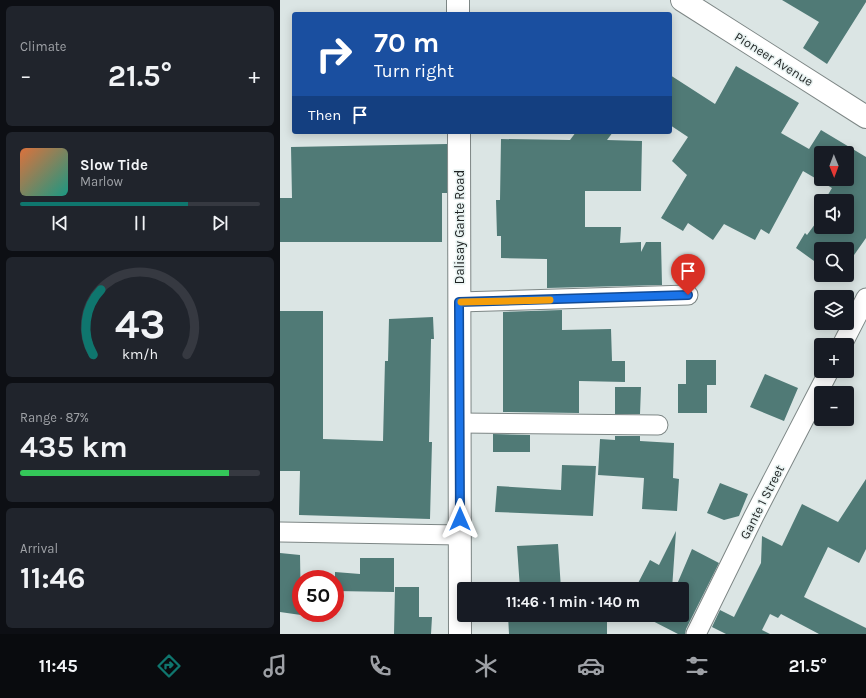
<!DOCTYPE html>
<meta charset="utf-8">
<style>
:root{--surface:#171b24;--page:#20242c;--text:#f1f3f6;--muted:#9ea1a6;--line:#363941;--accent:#0f766e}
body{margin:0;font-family:Karla,sans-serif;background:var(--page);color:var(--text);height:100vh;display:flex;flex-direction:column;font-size:15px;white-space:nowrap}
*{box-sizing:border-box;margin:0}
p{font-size:13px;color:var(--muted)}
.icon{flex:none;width:22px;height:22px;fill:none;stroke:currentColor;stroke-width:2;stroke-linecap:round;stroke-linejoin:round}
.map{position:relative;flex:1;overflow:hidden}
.drawer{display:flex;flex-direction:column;gap:6px;padding:6px;background:#0d0f14;width:280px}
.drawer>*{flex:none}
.banner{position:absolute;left:12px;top:12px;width:380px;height:122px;border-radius:4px;box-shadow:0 2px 10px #0003;background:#1a4fa0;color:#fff;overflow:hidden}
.needle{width:26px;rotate:179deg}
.buttons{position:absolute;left:534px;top:146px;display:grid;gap:8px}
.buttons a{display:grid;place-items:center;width:40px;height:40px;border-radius:4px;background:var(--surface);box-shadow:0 2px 10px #0003;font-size:20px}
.speed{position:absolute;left:12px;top:570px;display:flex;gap:8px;font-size:20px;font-weight:700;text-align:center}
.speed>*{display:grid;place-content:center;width:52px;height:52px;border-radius:50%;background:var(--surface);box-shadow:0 2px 10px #0003;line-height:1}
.speed .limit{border:6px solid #d22;background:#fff;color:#111}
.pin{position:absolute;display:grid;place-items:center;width:34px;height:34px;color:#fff;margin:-41px -17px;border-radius:50% 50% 50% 0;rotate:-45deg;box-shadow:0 0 4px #0007}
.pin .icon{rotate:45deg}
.me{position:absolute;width:44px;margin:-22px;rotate:0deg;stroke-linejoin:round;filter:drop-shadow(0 0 3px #0008)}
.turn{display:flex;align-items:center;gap:14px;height:84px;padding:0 16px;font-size:18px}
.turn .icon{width:52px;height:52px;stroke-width:2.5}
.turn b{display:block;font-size:28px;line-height:34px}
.then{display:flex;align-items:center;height:38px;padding:0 16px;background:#0003;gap:8px;font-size:15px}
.big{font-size:30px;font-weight:700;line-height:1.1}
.drawer .widget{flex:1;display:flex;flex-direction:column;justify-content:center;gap:6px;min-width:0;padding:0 14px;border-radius:6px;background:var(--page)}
.drawer .dial{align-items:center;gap:0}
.dial svg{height:104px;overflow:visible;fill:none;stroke:var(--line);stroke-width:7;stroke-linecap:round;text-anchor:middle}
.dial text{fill:var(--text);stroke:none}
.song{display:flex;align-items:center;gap:12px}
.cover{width:48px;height:48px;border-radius:6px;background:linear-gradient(135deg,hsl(20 70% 55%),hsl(170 70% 35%))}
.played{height:4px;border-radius:2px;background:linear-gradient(90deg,var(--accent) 70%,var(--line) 70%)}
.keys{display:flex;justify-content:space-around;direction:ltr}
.heat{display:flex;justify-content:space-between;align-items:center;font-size:22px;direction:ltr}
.charge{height:6px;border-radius:3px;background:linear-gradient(90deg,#34c759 87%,var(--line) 0)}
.trip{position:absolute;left:177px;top:582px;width:232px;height:40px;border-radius:4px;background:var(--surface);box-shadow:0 2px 10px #0003;font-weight:700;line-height:40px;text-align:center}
.menu{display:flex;height:64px;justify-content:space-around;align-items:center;background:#090b0e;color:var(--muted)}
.menu .icon{width:28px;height:28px}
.menu .on{color:var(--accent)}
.menu b{font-size:18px;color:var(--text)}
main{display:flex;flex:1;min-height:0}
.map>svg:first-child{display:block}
.building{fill:#507a76;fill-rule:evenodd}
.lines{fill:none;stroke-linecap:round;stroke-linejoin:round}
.minor-casing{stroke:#7d8685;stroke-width:21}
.secondary-casing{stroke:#7d8685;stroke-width:24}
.trunk-casing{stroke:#7d8685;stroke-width:24}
.minor{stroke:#fff;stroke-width:19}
.secondary{stroke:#fff;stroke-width:22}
.trunk{stroke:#fff;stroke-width:22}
.route-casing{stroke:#114b97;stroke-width:10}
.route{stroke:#1a73e8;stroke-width:7}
.slow{stroke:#f59e0b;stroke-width:7}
.labels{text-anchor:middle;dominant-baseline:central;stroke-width:3;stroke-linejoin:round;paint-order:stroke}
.street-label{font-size:13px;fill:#1e2222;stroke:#e8f2f1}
</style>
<main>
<section class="drawer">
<div class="widget"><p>Climate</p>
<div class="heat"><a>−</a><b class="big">21.5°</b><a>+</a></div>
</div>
<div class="widget">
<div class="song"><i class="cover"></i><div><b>Slow Tide</b><p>Marlow</p></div></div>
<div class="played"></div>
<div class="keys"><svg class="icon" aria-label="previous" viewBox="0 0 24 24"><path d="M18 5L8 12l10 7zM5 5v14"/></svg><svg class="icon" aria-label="pause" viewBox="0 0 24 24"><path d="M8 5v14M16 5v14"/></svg><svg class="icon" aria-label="next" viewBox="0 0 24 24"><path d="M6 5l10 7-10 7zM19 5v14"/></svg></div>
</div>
<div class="widget dial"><svg viewBox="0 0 100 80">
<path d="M14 69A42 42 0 1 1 86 69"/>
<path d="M14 69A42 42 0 0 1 20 19" stroke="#0f766e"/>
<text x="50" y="56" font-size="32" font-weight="700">43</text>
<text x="50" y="72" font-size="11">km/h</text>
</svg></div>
<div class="widget"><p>Range · 87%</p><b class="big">435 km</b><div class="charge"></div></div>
<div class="widget"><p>Arrival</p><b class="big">11:46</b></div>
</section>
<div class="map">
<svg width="586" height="634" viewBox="0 0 586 634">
<rect width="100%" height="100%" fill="#dbe5e4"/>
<!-- building -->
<path class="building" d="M 502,0 L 586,0 L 586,2 L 547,64 L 523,48 L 539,22 Z
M 456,66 L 519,103 L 501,133 L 529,149 L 541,130 L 586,157 L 586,238 L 567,265 L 567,249 L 541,249 L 541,266 L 516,248 L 525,233 L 527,235 L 541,216 L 541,227 L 567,227 L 567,201 L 550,201 L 546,198 L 552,188 L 523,171 L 489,234 L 481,229 L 475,240 L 444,224 L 433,240 L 408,223 L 403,231 L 381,218 L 407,175 L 392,161 L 408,137 L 390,125 L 390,75 L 435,104 ZM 541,153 L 567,153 L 567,179 L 541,179 Z
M 296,132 L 333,132 L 327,140 L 362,141 L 361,191 L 305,191 L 305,227 L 341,227 L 340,243 L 361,242 L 361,252 L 366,242 L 381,242 L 382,285 L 267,288 L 267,259 L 221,258 L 221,236 L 217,236 L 216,200 L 220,200 L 221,139 L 290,140 Z
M 167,144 L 167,193 L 162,193 L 162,242 L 0,242 L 0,198 L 12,198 L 11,147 Z
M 282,310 L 282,330 L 331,329 L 332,361 L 345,361 L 345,382 L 299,381 L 299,413 L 223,412 L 223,312 Z
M 0,311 L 43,311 L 43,439 L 103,441 L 105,361 L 108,361 L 109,319 L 153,317 L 154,339 L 151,339 L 149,442 L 152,442 L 150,519 L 19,515 L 20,471 L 0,471 Z
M 406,360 L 436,360 L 436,385 L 427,385 L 427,413 L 398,413 L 398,384 L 406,384 Z
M 485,374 L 518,388 L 504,421 L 470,407 Z
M 335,387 L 361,387 L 360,414 L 335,414 Z
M 213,434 L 250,435 L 250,452 L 213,452 Z
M 335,436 L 360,436 L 360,441 L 394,443 L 393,478 L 399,479 L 397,511 L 362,509 L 364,478 L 318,475 L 320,439 L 335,440 Z
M 282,465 L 316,466 L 313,516 L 215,512 L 217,486 L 281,490 Z
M 586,479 L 586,549 L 579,563 L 548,547 L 524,597 L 586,628 L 586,634 L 539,634 L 501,614 L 498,618 L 490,614 L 482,630 L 490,634 L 446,634 L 432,627 L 440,610 L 454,617 L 481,563 L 482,536 L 502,546 L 522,504 L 558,522 Z
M 440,483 L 468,494 L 459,516 L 444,520 L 427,513 Z
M 396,531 L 392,589 L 355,589 L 370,560 L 379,565 Z
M 278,544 L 281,589 L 240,589 L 237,546 Z
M 412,549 L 439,563 L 406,629 L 405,634 L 398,634 L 361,615 L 402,615 L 402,589 L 395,589 Z
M 0,553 L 20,555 L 21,615 L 0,612 Z
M 80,558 L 114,558 L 114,592 L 55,591 L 55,572 L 80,574 Z
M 115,587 L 139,587 L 139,617 L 152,617 L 151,634 L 114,634 Z
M 228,615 L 327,615 L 327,634 L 229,634 Z"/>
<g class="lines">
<defs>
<path id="minor" d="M 179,302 L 408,295
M 562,345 L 586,298
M 180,423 L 378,425
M 0,532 L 180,535
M 416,634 L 474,516 L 549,371"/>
<path id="secondary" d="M 178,0 L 178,14
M 179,132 L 180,634"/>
<path id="trunk" d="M 402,0 L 586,117"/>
</defs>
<!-- minor casing -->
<use href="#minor" class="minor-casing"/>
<!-- secondary casing -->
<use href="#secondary" class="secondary-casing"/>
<!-- trunk casing -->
<use href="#trunk" class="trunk-casing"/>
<!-- minor -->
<use href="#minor" class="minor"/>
<!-- secondary -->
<use href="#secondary" class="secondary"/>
<!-- trunk -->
<use href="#trunk" class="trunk"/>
</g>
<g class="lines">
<defs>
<path id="route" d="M 180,519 L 179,302 L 408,295"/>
</defs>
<!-- route casing -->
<use href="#route" class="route-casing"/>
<!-- route -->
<use href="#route" class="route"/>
<!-- slow -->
<path class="slow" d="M 181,302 L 270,300"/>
</g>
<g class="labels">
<!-- street labels -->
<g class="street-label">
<text transform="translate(494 59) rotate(32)">Pioneer Avenue</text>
<text transform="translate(179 227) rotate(-90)">Dalisay Gante Road</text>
<text transform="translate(482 502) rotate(-63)">Gante 1 Street</text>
</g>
</g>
</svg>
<div class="buttons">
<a><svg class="needle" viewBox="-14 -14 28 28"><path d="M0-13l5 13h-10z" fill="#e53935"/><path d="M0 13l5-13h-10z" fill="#9ea1a6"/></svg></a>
<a><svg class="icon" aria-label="sound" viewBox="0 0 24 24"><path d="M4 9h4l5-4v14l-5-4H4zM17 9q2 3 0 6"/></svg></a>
<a><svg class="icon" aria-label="search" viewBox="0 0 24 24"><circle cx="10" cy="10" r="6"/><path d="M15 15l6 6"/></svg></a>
<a><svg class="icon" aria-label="layers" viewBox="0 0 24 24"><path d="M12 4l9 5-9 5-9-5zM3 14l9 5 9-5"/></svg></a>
<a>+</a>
<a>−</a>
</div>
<div class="speed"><div class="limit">50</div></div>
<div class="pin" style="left:408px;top:295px;background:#d93025"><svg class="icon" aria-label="arrive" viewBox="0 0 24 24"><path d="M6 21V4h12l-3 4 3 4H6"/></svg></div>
<svg class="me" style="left:180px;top:519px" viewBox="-20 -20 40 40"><path d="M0-17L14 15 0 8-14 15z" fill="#1a73e8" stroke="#fff" stroke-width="4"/></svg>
<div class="trip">11:46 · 1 min · 140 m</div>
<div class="banner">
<div class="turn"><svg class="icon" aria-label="right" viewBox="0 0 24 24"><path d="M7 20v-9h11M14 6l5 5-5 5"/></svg><div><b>70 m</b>Turn right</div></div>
<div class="then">Then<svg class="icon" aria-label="arrive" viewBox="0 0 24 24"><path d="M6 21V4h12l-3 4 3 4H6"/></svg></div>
</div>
</div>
</main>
<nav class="menu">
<b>11:45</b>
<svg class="icon on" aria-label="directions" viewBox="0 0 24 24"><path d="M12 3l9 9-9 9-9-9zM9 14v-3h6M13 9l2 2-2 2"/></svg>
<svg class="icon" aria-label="music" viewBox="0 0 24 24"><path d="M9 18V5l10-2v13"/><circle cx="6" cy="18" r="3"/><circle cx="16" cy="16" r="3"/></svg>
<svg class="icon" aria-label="phone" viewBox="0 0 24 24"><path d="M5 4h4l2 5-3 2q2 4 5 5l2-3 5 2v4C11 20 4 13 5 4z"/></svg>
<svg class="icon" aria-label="climate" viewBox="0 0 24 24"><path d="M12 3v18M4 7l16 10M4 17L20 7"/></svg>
<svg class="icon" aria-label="car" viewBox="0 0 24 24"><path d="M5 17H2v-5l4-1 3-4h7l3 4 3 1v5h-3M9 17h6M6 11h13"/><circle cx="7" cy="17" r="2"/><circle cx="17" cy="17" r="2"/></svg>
<svg class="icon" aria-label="filters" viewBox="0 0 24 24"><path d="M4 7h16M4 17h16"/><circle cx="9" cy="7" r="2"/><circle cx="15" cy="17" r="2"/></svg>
<b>21.5°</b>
</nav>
